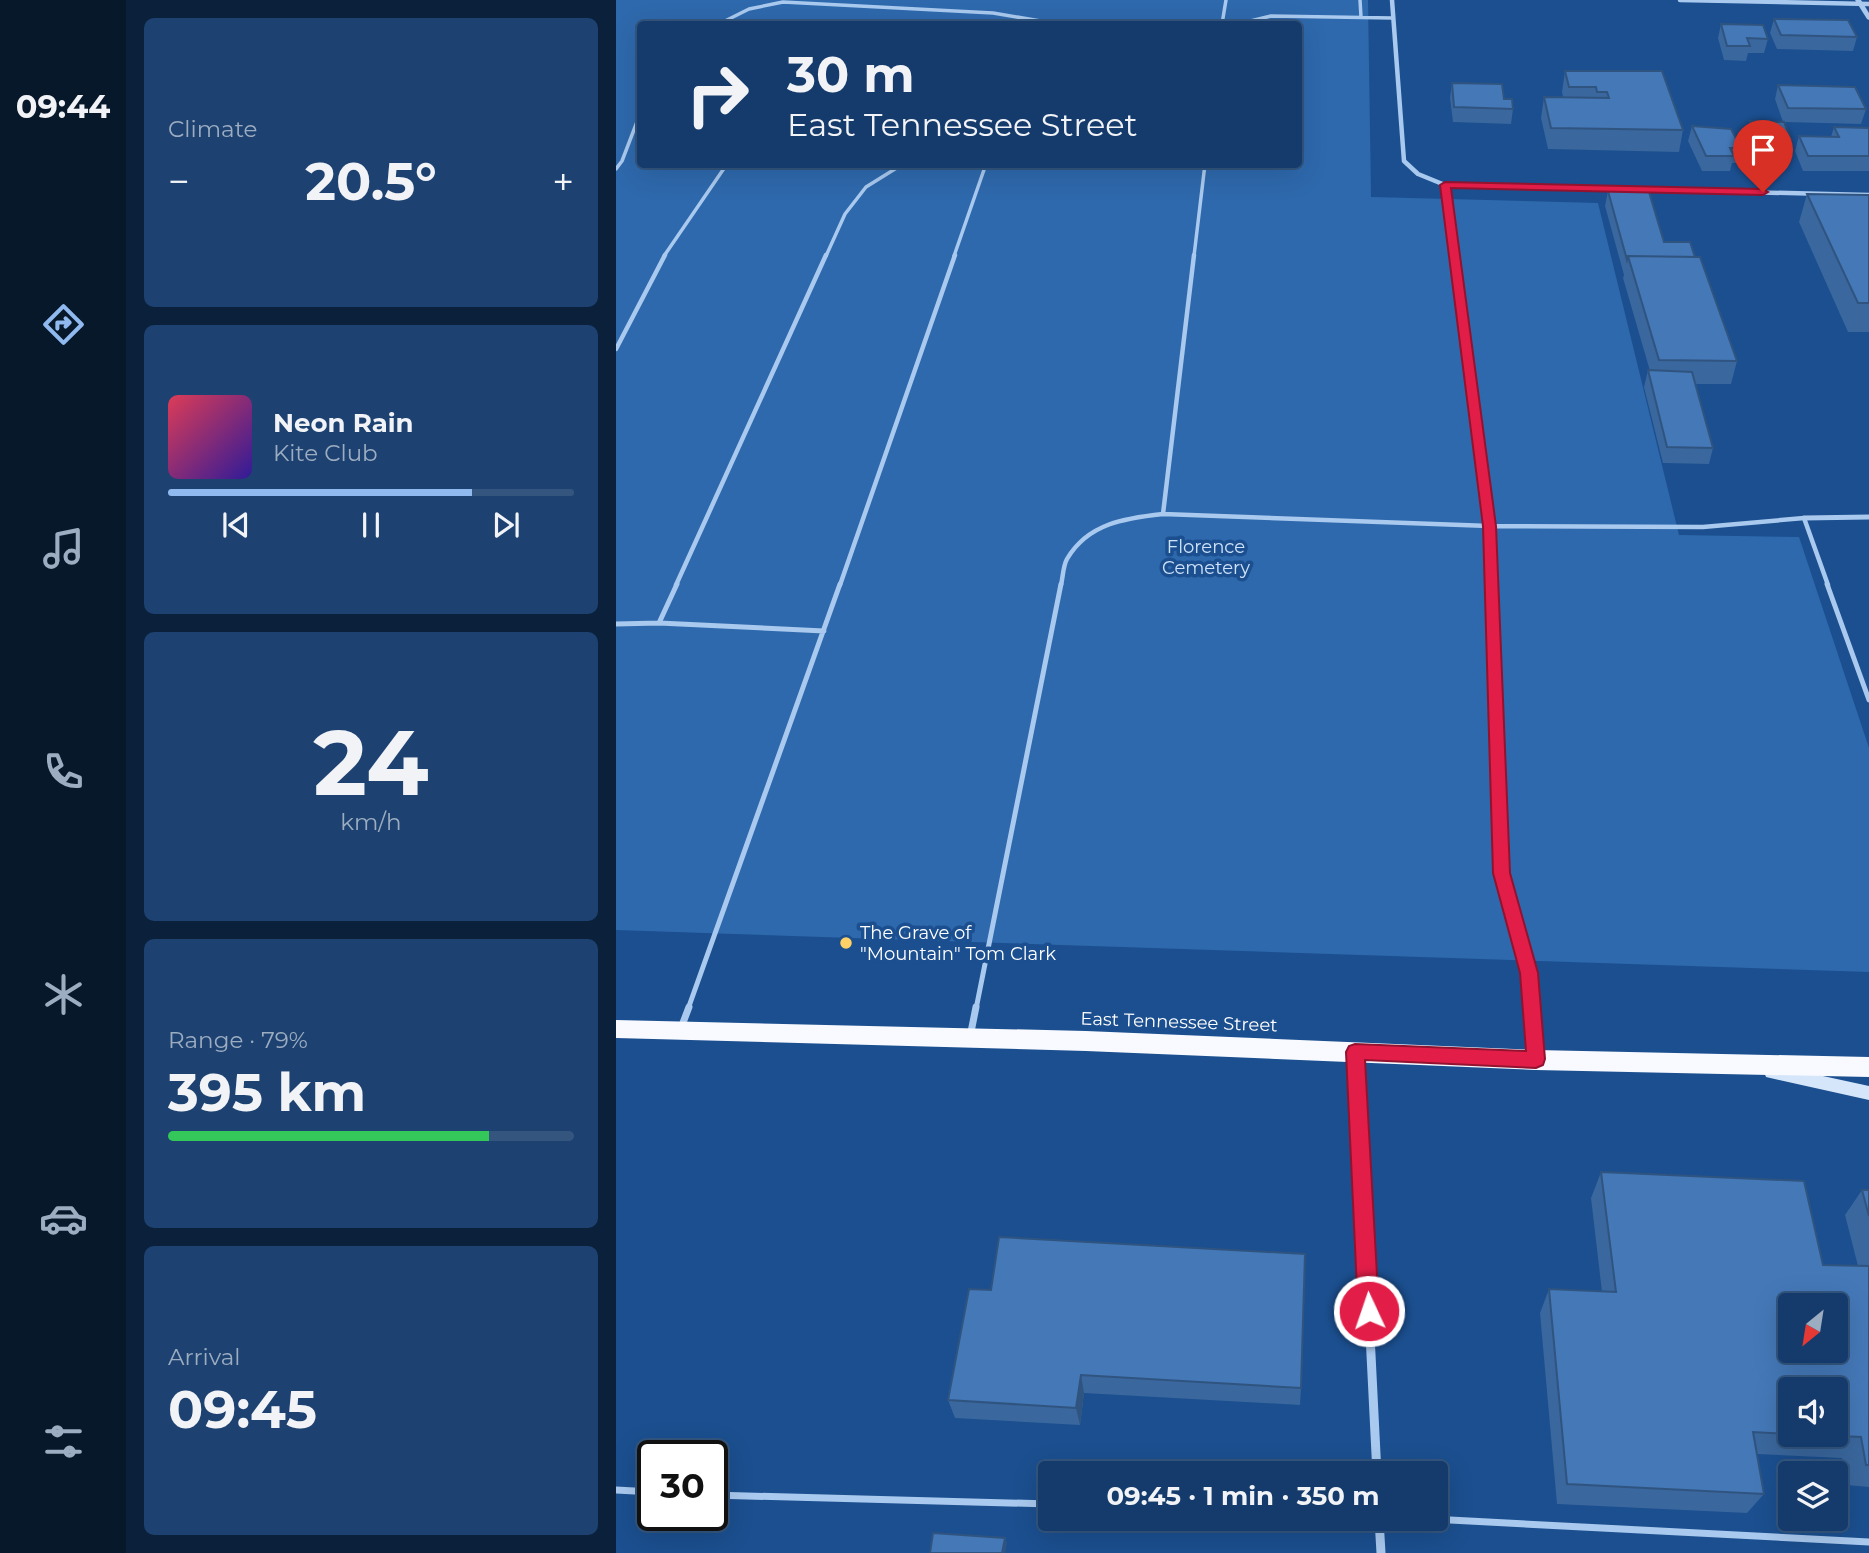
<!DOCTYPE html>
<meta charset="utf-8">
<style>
:root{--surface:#143b6b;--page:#1d4271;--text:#f1f3f6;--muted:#9dadc1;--line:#33557e;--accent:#90b9f0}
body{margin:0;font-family:Montserrat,sans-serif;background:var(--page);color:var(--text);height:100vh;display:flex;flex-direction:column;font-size:26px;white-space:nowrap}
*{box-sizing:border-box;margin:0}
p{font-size:23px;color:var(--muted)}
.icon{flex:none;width:38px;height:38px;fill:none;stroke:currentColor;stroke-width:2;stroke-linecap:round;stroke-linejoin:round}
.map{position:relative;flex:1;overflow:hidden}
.sheet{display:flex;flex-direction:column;gap:18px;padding:18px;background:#0b203b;width:490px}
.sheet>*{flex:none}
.guide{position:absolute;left:21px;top:21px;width:665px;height:147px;border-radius:7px;box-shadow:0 7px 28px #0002,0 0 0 2px var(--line);background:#143b6b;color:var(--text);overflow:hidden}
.needle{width:46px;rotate:210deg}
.tools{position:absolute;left:1162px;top:1293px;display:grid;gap:14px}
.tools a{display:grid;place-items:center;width:70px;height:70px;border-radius:7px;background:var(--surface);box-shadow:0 7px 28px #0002,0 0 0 2px var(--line);font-size:35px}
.speed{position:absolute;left:21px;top:1440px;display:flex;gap:14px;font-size:35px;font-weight:700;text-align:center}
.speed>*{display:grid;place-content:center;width:91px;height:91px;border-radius:50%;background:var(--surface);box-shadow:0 7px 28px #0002,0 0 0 2px var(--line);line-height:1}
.speed .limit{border:4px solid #111;border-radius:10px;background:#fff;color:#111}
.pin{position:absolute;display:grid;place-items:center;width:60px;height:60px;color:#fff;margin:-72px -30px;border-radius:50% 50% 50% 0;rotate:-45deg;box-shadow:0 0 7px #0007}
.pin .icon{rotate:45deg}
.me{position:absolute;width:77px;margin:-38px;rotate:357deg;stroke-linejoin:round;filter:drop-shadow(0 0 5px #0008)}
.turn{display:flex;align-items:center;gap:24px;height:147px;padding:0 35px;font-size:32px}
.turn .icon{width:91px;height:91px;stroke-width:2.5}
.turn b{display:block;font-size:49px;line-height:60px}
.big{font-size:52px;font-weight:700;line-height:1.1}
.sheet .widget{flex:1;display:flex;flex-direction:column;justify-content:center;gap:10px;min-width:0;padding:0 24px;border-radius:10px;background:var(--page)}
.sheet .dial{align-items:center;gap:0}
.dial b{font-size:91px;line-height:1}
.song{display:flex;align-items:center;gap:21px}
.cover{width:84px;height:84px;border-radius:10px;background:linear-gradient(135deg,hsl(350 70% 55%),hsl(250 70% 35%))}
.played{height:7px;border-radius:4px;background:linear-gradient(90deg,var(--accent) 75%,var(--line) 75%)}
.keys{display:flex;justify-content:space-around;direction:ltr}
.heat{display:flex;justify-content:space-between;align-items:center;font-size:38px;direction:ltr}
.charge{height:10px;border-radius:5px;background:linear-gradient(90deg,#34c759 79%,var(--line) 0)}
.trip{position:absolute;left:422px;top:1461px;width:410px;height:70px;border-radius:7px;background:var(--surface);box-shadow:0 7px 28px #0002,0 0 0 2px var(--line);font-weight:700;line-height:70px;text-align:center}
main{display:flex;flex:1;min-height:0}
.tab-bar{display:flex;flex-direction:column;width:126px;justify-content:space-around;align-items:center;background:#08182b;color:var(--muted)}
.tab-bar .icon{width:49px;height:49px}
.tab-bar .on{color:var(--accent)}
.tab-bar b{font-size:32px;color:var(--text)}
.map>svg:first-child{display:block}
.green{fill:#2e69ad;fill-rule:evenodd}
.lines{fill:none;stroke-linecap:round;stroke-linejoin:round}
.service-far3{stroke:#a9c9ee;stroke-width:3.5}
.service-far2{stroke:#a9c9ee;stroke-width:4.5}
.service-far1{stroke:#a9c9ee;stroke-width:5}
.service{stroke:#a9c9ee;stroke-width:7}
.minor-far2{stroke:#a9c9ee;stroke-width:4.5}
.minor-far1{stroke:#a9c9ee;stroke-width:5}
.minor{stroke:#a9c9ee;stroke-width:9}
.tertiary{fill:#a9c9ee;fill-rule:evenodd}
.secondary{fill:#d6e6fa;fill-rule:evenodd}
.trunk{fill:#f8faff;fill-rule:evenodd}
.wall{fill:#3a679d;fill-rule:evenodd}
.shaded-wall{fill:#305480}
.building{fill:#4478b7;stroke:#305480;stroke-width:2;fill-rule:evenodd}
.route{fill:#e11d48;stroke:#92132f;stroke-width:2}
.poi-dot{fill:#ffd166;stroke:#1b4f8f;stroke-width:2.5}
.labels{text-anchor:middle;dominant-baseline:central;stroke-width:7;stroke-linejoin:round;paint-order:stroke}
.park-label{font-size:18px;fill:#cfe3fa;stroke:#1b4f8f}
.poi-label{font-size:18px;fill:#fff;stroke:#1b4f8f;text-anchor:start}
.street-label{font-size:18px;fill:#fff;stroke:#1b4f8f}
</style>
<main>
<nav class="tab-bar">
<b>09:44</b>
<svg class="icon on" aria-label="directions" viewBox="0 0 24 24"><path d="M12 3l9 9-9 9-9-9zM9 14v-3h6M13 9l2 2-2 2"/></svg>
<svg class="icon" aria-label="music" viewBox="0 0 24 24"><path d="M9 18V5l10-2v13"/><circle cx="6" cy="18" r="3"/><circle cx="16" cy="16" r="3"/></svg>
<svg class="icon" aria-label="phone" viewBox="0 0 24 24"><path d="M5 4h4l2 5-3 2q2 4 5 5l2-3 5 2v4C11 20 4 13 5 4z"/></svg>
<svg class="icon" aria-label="climate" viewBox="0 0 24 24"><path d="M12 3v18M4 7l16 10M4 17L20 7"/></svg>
<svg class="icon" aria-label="car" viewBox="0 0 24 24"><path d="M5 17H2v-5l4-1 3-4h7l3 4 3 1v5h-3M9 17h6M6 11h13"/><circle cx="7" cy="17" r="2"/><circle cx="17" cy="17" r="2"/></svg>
<svg class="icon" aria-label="filters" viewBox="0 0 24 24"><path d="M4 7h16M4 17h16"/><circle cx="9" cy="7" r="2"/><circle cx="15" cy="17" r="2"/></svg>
</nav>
<section class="sheet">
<div class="widget"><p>Climate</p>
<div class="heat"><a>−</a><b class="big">20.5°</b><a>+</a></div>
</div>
<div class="widget">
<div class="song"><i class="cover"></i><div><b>Neon Rain</b><p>Kite Club</p></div></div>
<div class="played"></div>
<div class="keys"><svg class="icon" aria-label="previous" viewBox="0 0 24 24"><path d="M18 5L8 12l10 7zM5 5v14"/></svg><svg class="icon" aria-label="pause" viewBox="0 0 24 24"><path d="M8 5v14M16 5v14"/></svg><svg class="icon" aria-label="next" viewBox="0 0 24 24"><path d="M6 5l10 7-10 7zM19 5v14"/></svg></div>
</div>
<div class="widget dial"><b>24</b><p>km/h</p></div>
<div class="widget"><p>Range · 79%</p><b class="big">395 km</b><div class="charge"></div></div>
<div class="widget"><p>Arrival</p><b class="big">09:45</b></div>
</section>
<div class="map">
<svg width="1253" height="1553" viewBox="0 0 1253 1553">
<rect width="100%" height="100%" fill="#1b4f8f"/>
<!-- green -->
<path class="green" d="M 0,0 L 752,0 L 755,197 L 982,203 L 1063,535 L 1183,537 L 1253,748 L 1253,972 L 0,930 ZM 24,24 L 682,24 L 682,164 L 24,164 Z"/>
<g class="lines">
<!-- service-far3 -->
<path class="service-far3" d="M 744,0 L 745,17
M 103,24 L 133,9 L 167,2 L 377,13 L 442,24
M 606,24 L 610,0
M 622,24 L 655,16 L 776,18
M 0,169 L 6,161 L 24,114
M 829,185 L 838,256
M 48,256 L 111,164
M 210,256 L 229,214 L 250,187 L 287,164
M 338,256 L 370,164
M 578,256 L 589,164"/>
<!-- service-far2 -->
<path class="service-far2" d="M 838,255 L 873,526 L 875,585
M 0,349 L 49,255
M 547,514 L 578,255
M 60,585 L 210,255
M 224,585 L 339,255
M 445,585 C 447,577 447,566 451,559 C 472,523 510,518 547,514 L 873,526 L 1087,527 L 1188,518 L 1212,585"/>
<!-- service-far1 -->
<path class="service-far1" d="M 875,584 L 885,873 L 913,973 L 916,1009
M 1211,584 L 1253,700
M 43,623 L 61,584
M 0,624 L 43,623 L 208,631
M 72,1009 L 224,584
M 360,1009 L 445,584"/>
<!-- service -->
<path class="service" d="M 916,1007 L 920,1056
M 65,1028 L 73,1007
M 355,1032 L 360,1007
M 0,1490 L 37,1492
M 96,1495 L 434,1504
M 815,1519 L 1253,1542"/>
<!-- minor-far2 -->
<path class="minor-far2" d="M 776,0 L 788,161 L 802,174 L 829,185 L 1253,195
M 1064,0 L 1253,4"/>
<!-- minor-far1 -->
<path class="minor-far1" d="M 1188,518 L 1253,517"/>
<!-- minor -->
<path class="minor" d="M 740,1056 L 761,1474
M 763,1519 L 765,1553"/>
<!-- tertiary -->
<path class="tertiary" d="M 1239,0 L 1245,0 L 1253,13 L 1253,20 L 1251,19 Z"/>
<!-- secondary -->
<path class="secondary" d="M 1156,1065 L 1253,1086 L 1253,1100 L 1150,1077 L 1148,1072 L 1150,1067 Z"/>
<!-- trunk -->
<path class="trunk" d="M 0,1020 L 470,1031 L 920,1050 L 1253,1057 L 1253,1077 L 920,1070 L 470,1051 L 0,1038 Z"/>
</g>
<!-- wall -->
<path class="wall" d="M 1158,19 L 1241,37 L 1237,51 L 1161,49 L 1154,33 Z
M 1105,24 L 1152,39 L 1148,53 L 1132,53 L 1130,61 L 1108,60 L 1102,38 Z
M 949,71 L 1067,130 L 1063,152 L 932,149 L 925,118 L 928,97 L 947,97 L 946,92 Z
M 836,83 L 888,99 L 897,109 L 895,124 L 837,122 L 834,98 Z
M 1162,85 L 1250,109 L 1245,124 L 1169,122 L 1175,139 L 1173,147 L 1139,146 L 1132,128 L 1134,121 L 1167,122 L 1159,99 Z
M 1076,126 L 1125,148 L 1121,163 L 1116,163 L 1114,171 L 1086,171 L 1072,141 Z
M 1218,127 L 1253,128 L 1253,171 L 1187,171 L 1179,151 L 1183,136 L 1215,137 Z
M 992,191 L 1048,242 L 1079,257 L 1121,361 L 1115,384 L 1080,384 L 1097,448 L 1093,464 L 1047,463 L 1028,387 L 1032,370 L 1034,371 L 1007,278 L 1008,275 L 989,206 Z
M 1191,194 L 1253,195 L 1253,332 L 1232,332 L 1183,222 Z
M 985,1172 L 1207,1265 L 1242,1266 L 1229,1215 L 1246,1190 L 1253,1190 L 1253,1487 L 1231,1485 L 1226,1458 L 1141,1454 L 1148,1494 L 1131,1513 L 941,1504 L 924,1313 L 933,1289 L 986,1292 L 975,1198 ZM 1174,1390 L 1220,1435 L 1174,1435 Z
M 353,1289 L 685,1388 L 684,1405 L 468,1393 L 464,1425 L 339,1418 L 332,1400 Z"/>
<!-- shaded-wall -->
<path class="shaded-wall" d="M 465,1375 L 468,1393 L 464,1425 L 460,1408 Z
M 389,1538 L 391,1543 L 389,1553 L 386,1553 Z"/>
<!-- building -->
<path class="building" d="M 1158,19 L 1232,20 L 1241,37 L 1165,35 Z
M 1105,24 L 1147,25 L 1152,39 L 1131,38 L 1134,46 L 1111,46 Z
M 949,71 L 1046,71 L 1067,130 L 935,128 L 928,97 L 993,98 L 991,92 L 981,92 L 980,87 L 953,87 Z
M 836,83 L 886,84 L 888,99 L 896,99 L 897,109 L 838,107 Z
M 1162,85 L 1239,87 L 1250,109 L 1172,108 Z
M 1134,121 L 1168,122 L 1175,139 L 1141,138 Z
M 1076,126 L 1115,129 L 1125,148 L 1114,148 L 1118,156 L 1090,156 Z
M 1218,127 L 1253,128 L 1253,156 L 1192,156 L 1183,136 L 1223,137 Z
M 992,191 L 1033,192 L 1048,242 L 1074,242 L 1079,257 L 1012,256 L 1011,260 Z
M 1191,194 L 1253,195 L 1253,303 L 1242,303 Z
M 1012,256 L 1084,257 L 1121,361 L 1043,360 Z
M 1032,370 L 1076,372 L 1097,448 L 1051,447 Z
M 985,1172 L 1188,1181 L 1207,1265 L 1253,1266 L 1253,1465 L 1250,1465 L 1245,1437 L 1204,1435 L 1220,1435 L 1220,1390 L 1174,1390 L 1174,1434 L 1137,1432 L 1148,1494 L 951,1484 L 933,1289 L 1000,1292 ZM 1174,1306 L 1220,1306 L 1220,1351 L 1174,1351 Z
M 1246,1190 L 1253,1190 L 1253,1216 Z
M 383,1237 L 689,1254 L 685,1388 L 465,1375 L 460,1408 L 332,1400 L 353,1289 L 375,1290 Z
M 317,1533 L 389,1538 L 386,1553 L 314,1553 Z"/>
<!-- route -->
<path class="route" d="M 829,182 L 1147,189 L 1152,192 L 1147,195 L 835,188 L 880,526 L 894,873 L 922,973 L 929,1059 L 927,1065 L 920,1068 L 749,1060 L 763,1311 L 760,1319 L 753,1322 L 745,1319 L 742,1311 L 730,1052 L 733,1046 L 739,1044 L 910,1051 L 904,973 L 877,873 L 867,526 L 824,185 Z"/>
<!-- markers -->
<circle class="poi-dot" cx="230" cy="943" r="7"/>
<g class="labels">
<!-- park labels -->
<g class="park-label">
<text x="590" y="547">Florence<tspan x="590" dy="21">Cemetery</tspan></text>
</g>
<!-- poi labels -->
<g class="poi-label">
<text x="244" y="933">The Grave of<tspan x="244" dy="21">"Mountain" Tom Clark</tspan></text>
</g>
<!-- street labels -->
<g class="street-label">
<text transform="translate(563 1022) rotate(2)">East Tennessee Street</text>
</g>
</g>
</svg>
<div class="tools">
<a><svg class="needle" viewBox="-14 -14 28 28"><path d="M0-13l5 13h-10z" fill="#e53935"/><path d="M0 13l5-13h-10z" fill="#9dadc1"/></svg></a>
<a><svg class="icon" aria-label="sound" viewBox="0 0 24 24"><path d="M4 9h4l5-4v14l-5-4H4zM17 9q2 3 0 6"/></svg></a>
<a><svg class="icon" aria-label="layers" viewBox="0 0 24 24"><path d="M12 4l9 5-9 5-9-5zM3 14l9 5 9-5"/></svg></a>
</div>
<div class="speed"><div class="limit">30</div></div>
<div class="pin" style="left:1147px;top:192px;background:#d93025"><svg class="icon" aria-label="arrive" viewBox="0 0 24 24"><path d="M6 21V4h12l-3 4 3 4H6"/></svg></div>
<svg class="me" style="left:753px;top:1311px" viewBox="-20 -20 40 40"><circle r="17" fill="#e11d48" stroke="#fff" stroke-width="3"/><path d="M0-11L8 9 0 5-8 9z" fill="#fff"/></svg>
<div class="trip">09:45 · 1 min · 350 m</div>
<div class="guide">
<div class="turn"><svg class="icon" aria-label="right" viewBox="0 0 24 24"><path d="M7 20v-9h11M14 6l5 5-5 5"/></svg><div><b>30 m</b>East Tennessee Street</div></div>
</div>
</div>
</main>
